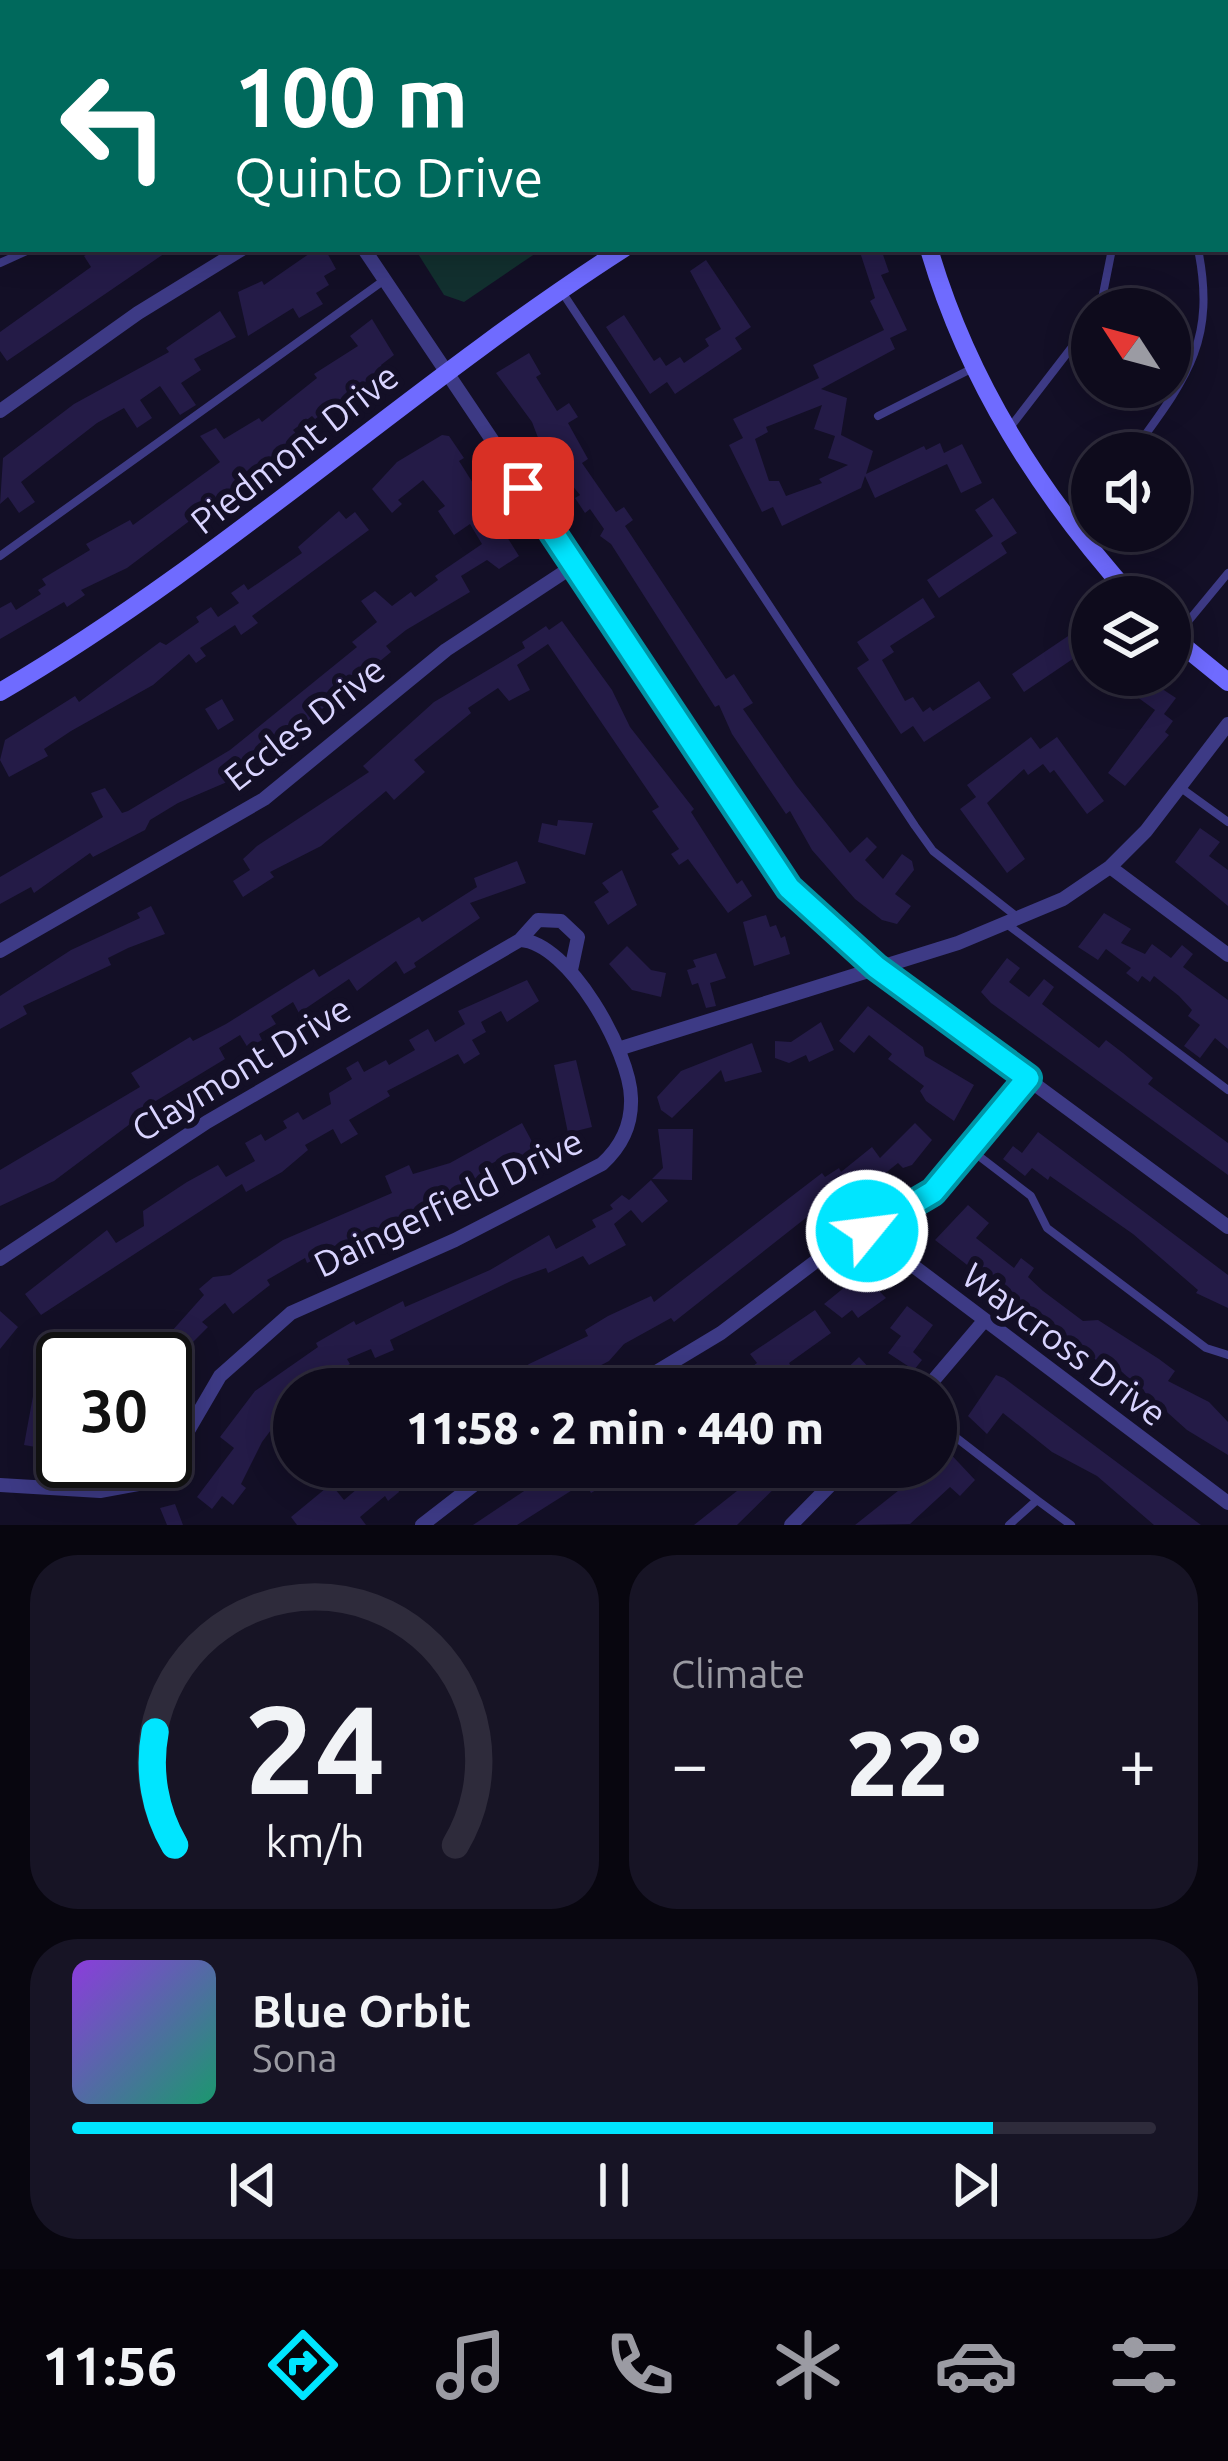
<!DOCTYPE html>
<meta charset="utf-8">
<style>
:root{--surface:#0e0b1c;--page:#171425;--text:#f1f3f6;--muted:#9b9ba3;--line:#2e2b3b;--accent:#00e5ff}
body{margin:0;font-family:Ubuntu,sans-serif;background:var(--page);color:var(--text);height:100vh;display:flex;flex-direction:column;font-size:45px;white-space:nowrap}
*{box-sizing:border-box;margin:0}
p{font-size:39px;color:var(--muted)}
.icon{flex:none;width:66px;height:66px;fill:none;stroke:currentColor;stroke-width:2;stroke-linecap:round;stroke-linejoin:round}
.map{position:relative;height:1525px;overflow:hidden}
.panel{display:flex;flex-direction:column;gap:30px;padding:30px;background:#08060f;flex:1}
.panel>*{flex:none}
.top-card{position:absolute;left:0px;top:0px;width:1230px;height:252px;box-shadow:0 6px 30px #0003,0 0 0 3px var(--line);background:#00695c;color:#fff;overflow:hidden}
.needle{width:78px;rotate:306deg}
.tools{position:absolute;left:1071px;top:288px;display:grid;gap:24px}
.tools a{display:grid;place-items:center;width:120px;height:120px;border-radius:50%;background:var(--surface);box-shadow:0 6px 30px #0003,0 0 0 3px var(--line);font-size:60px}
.speed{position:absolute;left:36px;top:1332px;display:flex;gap:24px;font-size:60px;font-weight:700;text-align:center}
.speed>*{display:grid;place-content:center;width:156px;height:156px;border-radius:50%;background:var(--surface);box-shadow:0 6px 30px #0003,0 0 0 3px var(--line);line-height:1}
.speed .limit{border:6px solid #111;border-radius:18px;background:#fff;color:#111}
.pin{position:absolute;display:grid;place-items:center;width:102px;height:102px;color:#fff;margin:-51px;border-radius:24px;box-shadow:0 6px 18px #0006}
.me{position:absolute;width:132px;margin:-66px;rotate:61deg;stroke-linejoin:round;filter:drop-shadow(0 0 9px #0008)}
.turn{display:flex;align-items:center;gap:42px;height:252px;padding:0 36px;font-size:54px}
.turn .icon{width:156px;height:156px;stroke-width:2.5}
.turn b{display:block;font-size:84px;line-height:102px}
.big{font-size:90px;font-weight:800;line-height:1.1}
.panel .widget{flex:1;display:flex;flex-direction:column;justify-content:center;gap:18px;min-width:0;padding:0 42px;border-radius:48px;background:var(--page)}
.panel .dial{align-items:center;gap:0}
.dial svg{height:312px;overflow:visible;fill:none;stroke:var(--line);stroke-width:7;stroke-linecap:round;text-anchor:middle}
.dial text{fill:var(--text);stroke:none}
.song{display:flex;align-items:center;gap:36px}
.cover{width:144px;height:144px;border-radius:18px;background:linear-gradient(135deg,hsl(270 70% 55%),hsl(160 70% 35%))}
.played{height:12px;border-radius:6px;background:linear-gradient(90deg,var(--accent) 85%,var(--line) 85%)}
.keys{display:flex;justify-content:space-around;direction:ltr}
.heat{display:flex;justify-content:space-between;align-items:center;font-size:66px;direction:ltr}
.panel .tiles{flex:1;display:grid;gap:30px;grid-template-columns:1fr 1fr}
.widget:last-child{grid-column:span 2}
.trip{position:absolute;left:273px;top:1368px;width:684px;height:120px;border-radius:60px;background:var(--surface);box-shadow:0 6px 30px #0003,0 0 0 3px var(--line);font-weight:800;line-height:120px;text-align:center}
.dock{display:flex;height:192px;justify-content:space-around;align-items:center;background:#06040b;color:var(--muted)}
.dock .icon{width:84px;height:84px}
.dock .current{color:var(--accent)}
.dock b{font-size:54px;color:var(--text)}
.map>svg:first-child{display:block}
.green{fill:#12302f}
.building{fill:#241b47;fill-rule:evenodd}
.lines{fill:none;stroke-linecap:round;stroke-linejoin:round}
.lane{stroke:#3d3a85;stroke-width:8}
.street{stroke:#3d3a85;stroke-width:14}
.secondary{stroke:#6f6bff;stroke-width:18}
.route-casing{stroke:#0095a6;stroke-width:30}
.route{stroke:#00e5ff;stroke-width:21}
.labels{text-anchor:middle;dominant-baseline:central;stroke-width:12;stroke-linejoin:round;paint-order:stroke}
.street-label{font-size:36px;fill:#d9d4ff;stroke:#130f26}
</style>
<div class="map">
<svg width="1228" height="1525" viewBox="0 0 1228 1525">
<rect width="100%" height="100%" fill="#130f26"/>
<!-- green -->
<path class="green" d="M 415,249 L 542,249 L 464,302 L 444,295 Z"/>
<!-- building -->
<path class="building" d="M 95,249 L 171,249 L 7,361 L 0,351 L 0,332 L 91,267 L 84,256 Z
M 316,249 L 325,249 L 336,269 L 324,276 L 329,285 L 316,293 L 323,304 L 299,318 L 293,308 L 248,336 L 238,292 L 262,281 L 264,285 Z
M 859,249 L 881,249 L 889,272 L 881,275 L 907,330 L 890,338 L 895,349 L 821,389 L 847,398 L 841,435 L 873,451 L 866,474 L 924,446 L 926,450 L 940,443 L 944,453 L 962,444 L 982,483 L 961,493 L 947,464 L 875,498 L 865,476 L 861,488 L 782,526 L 773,507 L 762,512 L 729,445 L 743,438 L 733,419 L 819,378 L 813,365 L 884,330 L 870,301 L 875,298 ZM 822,405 L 814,429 L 835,436 L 828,458 L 848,465 L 819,479 L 822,483 L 786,496 L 779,481 L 769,481 L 755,439 L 768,432 L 766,427 Z
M 706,260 L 751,327 L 735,338 L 742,349 L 675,394 L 667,382 L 650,394 L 606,327 L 624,315 L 654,361 L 660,357 L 666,366 L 680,357 L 684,363 L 709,346 L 705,339 L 721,329 L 690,271 Z
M 220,311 L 236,337 L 194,359 L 201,370 L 181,383 L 196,405 L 180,415 L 160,386 L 140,400 L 152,418 L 137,428 L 124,408 L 97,423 L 21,482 L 35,502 L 19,513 L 8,497 L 0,504 L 3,458 L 74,404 L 169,352 L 166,348 Z
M 372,319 L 394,355 L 381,365 L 384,370 L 315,419 L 312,416 L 293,430 L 298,436 L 281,452 L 127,568 L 81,590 L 85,595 L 67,607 L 64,602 L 0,639 L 0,608 L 11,602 L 16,610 L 41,594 L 38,590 L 46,585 L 42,579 L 90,550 L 86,544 L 130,520 L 133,525 L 220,462 L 200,436 L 216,428 L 224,439 L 259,418 L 262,422 L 317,378 L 314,374 L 358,346 L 350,336 Z
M 529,353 L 541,374 L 536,377 L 557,411 L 569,403 L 578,417 L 568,423 L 588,459 L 582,463 L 616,512 L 624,507 L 633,520 L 625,526 L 726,679 L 734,674 L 753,703 L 743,709 L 796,785 L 850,853 L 867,837 L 877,847 L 865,860 L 883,879 L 902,854 L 912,861 L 914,870 L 895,894 L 911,906 L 897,924 L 882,920 L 855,899 L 812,850 L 790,811 L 786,814 L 732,734 L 719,705 L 715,707 L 611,544 L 600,536 L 604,529 L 590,509 L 585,513 L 575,498 L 580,495 L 542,448 L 532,422 L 496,373 Z
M 442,435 L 449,436 L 464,458 L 459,461 L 519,556 L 499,569 L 487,560 L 461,576 L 470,592 L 406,630 L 386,646 L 391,652 L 241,776 L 178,803 L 150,820 L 145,830 L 93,857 L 90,853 L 34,893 L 31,887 L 0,904 L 0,877 L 103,817 L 91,793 L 105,788 L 122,813 L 128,811 L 230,750 L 357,647 L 352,642 L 377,622 L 361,601 L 375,591 L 392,606 L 411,592 L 415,597 L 438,580 L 435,576 L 482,544 L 470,524 L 454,535 L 438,511 L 445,506 L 423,480 L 398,500 L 402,504 L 392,513 L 372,489 L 397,462 Z
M 993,498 L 1017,533 L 1001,543 L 1007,553 L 939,598 L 927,580 L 993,536 L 975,510 Z
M 339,511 L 346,519 L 355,512 L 369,530 L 252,616 L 258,623 L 241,635 L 235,625 L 200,648 L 206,656 L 196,663 L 189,654 L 153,685 L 71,731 L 44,749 L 48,756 L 9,777 L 0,760 L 5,740 L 75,696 L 79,702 L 160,642 L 166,645 L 199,622 L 196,617 L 211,607 L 218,617 L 239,603 L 231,593 L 244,584 L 248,590 L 302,553 L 298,547 Z
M 923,598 L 935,617 L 890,646 L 894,652 L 882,660 L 905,701 L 913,697 L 923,712 L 930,707 L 933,711 L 979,681 L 991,698 L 924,742 L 913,726 L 901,734 L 857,668 L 869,660 L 857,642 Z
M 562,621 L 612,690 L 630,727 L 694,809 L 691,812 L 737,884 L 742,880 L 752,896 L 728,913 L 688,859 L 679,865 L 671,854 L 679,849 L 652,811 L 659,807 L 548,644 L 517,665 L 530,690 L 509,701 L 498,688 L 468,708 L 471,713 L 414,760 L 425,772 L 394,800 L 386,791 L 321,846 L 270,872 L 274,877 L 243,897 L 233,881 L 250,870 L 243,859 L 257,846 L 369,772 L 363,766 L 434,702 L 525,648 L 522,642 L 546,626 L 549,630 Z
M 1080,628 L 1092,646 L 1024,692 L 1012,674 Z
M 1141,675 L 1176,698 L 1164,714 L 1173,721 L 1165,732 L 1169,735 L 1125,786 L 1108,773 L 1155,710 L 1129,691 Z
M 222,699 L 234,720 L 218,730 L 205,709 Z
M 1031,737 L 1040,749 L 1057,737 L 1104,801 L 1087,814 L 1054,770 L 1050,773 L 1043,764 L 1028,775 L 1024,769 L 987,803 L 1025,859 L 1007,873 L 960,809 L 976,797 L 967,785 Z
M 558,820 L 593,823 L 585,855 L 538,842 L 542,823 L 557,826 Z
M 1200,828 L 1220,842 L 1209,856 L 1228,870 L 1228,906 L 1175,862 Z
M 517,861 L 526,883 L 470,903 L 480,918 L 414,963 L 416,967 L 404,974 L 396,961 L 357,991 L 349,979 L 299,1013 L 293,1002 L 271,1016 L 276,1024 L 259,1034 L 262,1040 L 248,1048 L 240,1035 L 219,1048 L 225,1059 L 131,1116 L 134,1121 L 54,1181 L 0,1206 L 0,1170 L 140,1087 L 131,1073 L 190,1037 L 193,1041 L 226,1024 L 314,969 L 319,977 L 419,917 L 422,922 L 477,887 L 474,878 Z
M 622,870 L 637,905 L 608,925 L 594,902 L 609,892 L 602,883 Z
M 151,906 L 165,934 L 128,948 L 108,958 L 111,965 L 23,1006 L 27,1014 L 0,1029 L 0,996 L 71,950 L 140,918 L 137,913 Z
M 1104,913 L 1131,929 L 1121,943 L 1145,954 L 1152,944 L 1171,958 L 1182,945 L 1193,954 L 1183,967 L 1228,1000 L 1228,1049 L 1215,1038 L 1200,1058 L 1184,1046 L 1200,1025 L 1188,1016 L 1192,1010 L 1179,996 L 1154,976 L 1150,982 L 1142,976 L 1138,982 L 1126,973 L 1131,968 L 1106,949 L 1098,960 L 1078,947 Z
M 766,915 L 770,927 L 776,925 L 781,938 L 785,936 L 790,954 L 754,966 L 743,922 Z
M 627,946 L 651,970 L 666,973 L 661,997 L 632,990 L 609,964 Z
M 716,953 L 726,978 L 710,983 L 716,1006 L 706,1008 L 698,983 L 692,985 L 687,970 L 696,967 L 693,960 Z
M 1007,958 L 1020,968 L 1009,982 L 1029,997 L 1044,979 L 1054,987 L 1042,1004 L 1099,1048 L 1106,1040 L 1123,1053 L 1153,1078 L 1148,1084 L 1228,1143 L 1228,1175 L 991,1003 L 981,992 Z
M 527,980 L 539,1001 L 507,1022 L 501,1011 L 481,1022 L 486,1032 L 472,1040 L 480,1054 L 464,1064 L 458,1054 L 387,1091 L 390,1096 L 349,1120 L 358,1134 L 341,1144 L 333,1129 L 305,1145 L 308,1150 L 282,1172 L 246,1192 L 242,1184 L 41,1315 L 25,1294 L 107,1230 L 116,1243 L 144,1226 L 143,1211 L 187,1182 L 218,1165 L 226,1177 L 255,1161 L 245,1143 L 261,1134 L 265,1141 L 287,1128 L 283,1121 L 298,1112 L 303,1120 L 331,1104 L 329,1093 L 352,1079 L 346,1068 L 358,1061 L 364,1072 L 386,1060 L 389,1065 L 415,1050 L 409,1040 L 428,1029 L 435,1042 L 465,1024 L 458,1011 Z
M 868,1006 L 923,1047 L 925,1056 L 974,1085 L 954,1121 L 926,1101 L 920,1091 L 924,1086 L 888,1059 L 892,1054 L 869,1035 L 854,1053 L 839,1041 Z
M 821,1022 L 834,1050 L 809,1062 L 806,1055 L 789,1063 L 775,1058 L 775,1041 L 791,1042 Z
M 752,1043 L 762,1072 L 725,1082 L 721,1070 L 672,1118 L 661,1110 L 657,1097 L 681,1071 Z
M 576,1060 L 592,1127 L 568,1133 L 554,1065 Z
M 522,1123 L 536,1149 L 518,1159 L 514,1152 L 485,1167 L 488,1174 L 429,1200 L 432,1207 L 398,1223 L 307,1263 L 305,1258 L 267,1280 L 270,1285 L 233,1314 L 225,1303 L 202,1322 L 208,1327 L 165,1370 L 165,1359 L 147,1359 L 204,1295 L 199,1289 L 213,1277 L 230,1275 L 283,1240 L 392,1193 L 385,1176 L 409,1165 L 413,1174 L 450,1163 Z
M 915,1123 L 932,1140 L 912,1165 L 903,1168 L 898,1163 L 867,1188 L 863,1182 L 821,1206 L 674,1322 L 671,1318 L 624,1344 L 609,1361 L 573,1380 L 570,1376 L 545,1389 L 496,1389 L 529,1364 L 588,1336 L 585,1330 L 608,1316 L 651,1296 L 654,1302 L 822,1173 L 825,1177 L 839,1168 L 841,1172 L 872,1147 L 880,1158 Z
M 658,1129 L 693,1129 L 692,1180 L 652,1179 L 663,1168 Z
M 1038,1132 L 1228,1275 L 1228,1308 L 1196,1293 L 1198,1290 L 1133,1234 L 1050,1176 L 1048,1180 L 1032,1168 L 1025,1176 L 1003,1159 L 1013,1146 L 1022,1153 Z
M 651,1180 L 668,1201 L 642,1223 L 631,1210 L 614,1224 L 626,1245 L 589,1265 L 583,1256 L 548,1273 L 546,1268 L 513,1280 L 390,1340 L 394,1350 L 375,1358 L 371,1349 L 347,1359 L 350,1364 L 339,1371 L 343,1377 L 333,1384 L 323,1375 L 294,1389 L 294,1409 L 286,1417 L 283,1414 L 262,1442 L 241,1484 L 246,1488 L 233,1505 L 222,1496 L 212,1509 L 197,1497 L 234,1448 L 220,1437 L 255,1391 L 318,1347 L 316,1343 L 354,1321 L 356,1325 L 403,1301 L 405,1307 L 490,1270 L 549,1235 L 556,1249 L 596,1227 L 592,1220 L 613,1209 L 610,1205 L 622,1195 L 629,1200 Z
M 968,1205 L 989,1223 L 976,1238 L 1014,1268 L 1021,1258 L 1034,1268 L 1028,1277 L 1043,1291 L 1083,1321 L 1098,1320 L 1159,1359 L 1175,1371 L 1168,1381 L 1209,1402 L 1228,1422 L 1228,1455 L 1187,1430 L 1103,1355 L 1098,1361 L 1077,1348 L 1048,1327 L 1052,1323 L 1031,1307 L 1020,1306 L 935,1240 Z
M 862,1273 L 886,1298 L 858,1318 L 852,1310 L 842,1318 L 824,1304 Z
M 907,1306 L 933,1325 L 913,1352 L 922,1360 L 914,1370 L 888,1353 L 901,1336 L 890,1328 Z
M 815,1310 L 831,1333 L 789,1363 L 792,1368 L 751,1389 L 722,1389 L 757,1363 L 750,1354 Z
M 0,1311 L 18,1327 L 0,1349 Z
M 859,1357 L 883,1383 L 877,1389 L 853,1389 L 840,1375 Z
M 996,1375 L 1004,1378 L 1201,1525 L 1154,1525 L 1097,1476 L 1052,1452 L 1003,1413 L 987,1434 L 968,1416 Z
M 33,1396 L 54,1400 L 50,1421 L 58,1422 L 53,1450 L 24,1445 Z
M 944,1447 L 975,1480 L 960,1496 L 950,1487 L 910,1524 L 855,1525 L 918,1475 L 909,1467 L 936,1467 Z
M 362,1467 L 416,1467 L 396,1483 L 399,1492 L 388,1501 L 385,1496 L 360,1517 L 366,1525 L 297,1525 L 291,1517 L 331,1484 L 344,1500 L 370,1478 Z
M 560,1467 L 615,1467 L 620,1476 L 591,1493 L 585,1482 L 517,1525 L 473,1525 Z
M 767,1467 L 778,1467 L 787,1476 L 737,1525 L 694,1525 Z
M 175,1504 L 183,1525 L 167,1525 L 160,1508 Z"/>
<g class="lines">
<!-- lane -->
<path class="lane" d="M 917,3 L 935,0
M 0,263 L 31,249
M 562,292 L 915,826 L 933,851 L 1016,916
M 1100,309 L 1112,249
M 878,416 L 973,368
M 1008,430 L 1092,321
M 1132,453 C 1185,380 1217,343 1198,249
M 1070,523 L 1092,502
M 0,556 L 383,281
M 1176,636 L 1228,573
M 1181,788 L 1228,822
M 1008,925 L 1228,1090
M 971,1150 L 1031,1196 L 1047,1228 L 1206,1348 L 1228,1355
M 936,1422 L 1037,1500
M 1009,1525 L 1037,1500 L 1071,1525"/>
<!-- street -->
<path class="street" d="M 292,3 L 293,0
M 0,46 L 3,46
M 364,249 L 804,905 L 876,967 L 1228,1227
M 0,411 L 138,313 L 242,249
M 1110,867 L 1228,955
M 520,940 L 538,920 L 561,921 L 578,937 L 571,970
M 0,951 L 264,799 L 446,650 L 575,565
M 618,1049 L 958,943 L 1063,899 L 1110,867 L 1146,831 L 1228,724
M 867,1231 L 1228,1503
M 0,1259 L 207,1122 L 520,940 C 569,942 630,1052 631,1098 C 632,1125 621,1147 602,1164 L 455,1240 L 291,1313 L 220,1376 L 171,1460 L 138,1484 L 100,1491 L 0,1485
M 628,1389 L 721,1333 L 828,1252 L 933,1193 L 1027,1078
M 926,1389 L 983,1322
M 422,1525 L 497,1467
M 791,1525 L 848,1467"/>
<!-- secondary -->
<path class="secondary" d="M 893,3 L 893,0
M 1227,57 L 1228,57
M 929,249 C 968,382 1040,494 1132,597
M 1170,635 L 1228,682
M 0,692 C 221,563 408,387 623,249"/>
</g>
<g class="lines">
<defs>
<path id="route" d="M 523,488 L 789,888 L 876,967 L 1028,1078 L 933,1192 L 867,1231"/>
</defs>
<!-- route casing -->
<use href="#route" class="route-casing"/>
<!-- route -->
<use href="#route" class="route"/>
</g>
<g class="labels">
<!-- street labels -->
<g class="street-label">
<text transform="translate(294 448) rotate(-38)">Piedmont Drive</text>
<text transform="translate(304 723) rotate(-38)">Eccles Drive</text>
<text transform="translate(241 1068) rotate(-31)">Claymont Drive</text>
<text transform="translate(448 1202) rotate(-26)">Daingerfield Drive</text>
<text transform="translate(1065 1344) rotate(37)">Waycross Drive</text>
</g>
</g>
</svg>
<div class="tools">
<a><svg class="needle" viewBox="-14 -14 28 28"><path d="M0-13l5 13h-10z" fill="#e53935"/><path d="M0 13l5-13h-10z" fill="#9b9ba3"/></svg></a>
<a><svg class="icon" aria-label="sound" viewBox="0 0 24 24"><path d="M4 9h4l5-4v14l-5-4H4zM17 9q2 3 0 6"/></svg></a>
<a><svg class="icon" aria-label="layers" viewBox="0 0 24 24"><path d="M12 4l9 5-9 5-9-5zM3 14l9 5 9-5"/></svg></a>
</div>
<div class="speed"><div class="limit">30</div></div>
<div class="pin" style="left:523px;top:488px;background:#d93025"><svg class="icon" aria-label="arrive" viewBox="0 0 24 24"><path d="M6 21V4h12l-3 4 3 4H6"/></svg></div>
<svg class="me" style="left:867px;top:1231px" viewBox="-20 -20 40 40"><circle r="17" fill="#00e5ff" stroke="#fff" stroke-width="3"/><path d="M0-11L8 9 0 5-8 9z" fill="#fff"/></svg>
<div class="trip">11:58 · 2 min · 440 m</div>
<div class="top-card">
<div class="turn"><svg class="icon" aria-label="left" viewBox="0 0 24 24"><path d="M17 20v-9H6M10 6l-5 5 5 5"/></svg><div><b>100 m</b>Quinto Drive</div></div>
</div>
</div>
<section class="panel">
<div class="tiles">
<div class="widget dial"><svg viewBox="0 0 100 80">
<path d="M14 69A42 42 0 1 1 86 69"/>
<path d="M14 69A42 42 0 0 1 9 40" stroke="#00e5ff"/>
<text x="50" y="56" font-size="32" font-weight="700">24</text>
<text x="50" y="72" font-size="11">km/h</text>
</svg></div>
<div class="widget"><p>Climate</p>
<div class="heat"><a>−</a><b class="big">22°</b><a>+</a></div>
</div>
<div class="widget">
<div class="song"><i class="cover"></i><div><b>Blue Orbit</b><p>Sona</p></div></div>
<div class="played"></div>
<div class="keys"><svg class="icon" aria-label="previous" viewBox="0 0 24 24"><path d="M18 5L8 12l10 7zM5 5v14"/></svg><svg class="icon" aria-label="pause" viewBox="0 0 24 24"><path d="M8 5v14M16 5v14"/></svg><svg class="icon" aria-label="next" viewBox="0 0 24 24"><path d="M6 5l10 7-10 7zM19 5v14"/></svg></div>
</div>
</div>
</section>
<nav class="dock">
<b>11:56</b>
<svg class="icon current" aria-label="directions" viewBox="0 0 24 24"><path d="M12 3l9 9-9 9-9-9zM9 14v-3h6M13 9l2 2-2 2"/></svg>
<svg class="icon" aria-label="music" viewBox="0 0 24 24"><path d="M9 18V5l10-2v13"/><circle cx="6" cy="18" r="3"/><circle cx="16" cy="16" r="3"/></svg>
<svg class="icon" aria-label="phone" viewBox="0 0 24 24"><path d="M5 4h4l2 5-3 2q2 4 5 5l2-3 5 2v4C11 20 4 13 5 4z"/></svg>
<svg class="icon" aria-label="climate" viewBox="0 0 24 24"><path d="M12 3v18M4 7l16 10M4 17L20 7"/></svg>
<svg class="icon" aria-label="car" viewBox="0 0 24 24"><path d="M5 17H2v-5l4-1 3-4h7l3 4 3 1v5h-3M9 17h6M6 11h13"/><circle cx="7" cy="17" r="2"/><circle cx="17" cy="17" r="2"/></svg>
<svg class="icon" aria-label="filters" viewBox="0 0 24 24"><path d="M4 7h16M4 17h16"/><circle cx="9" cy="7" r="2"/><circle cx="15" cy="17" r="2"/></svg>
</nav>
